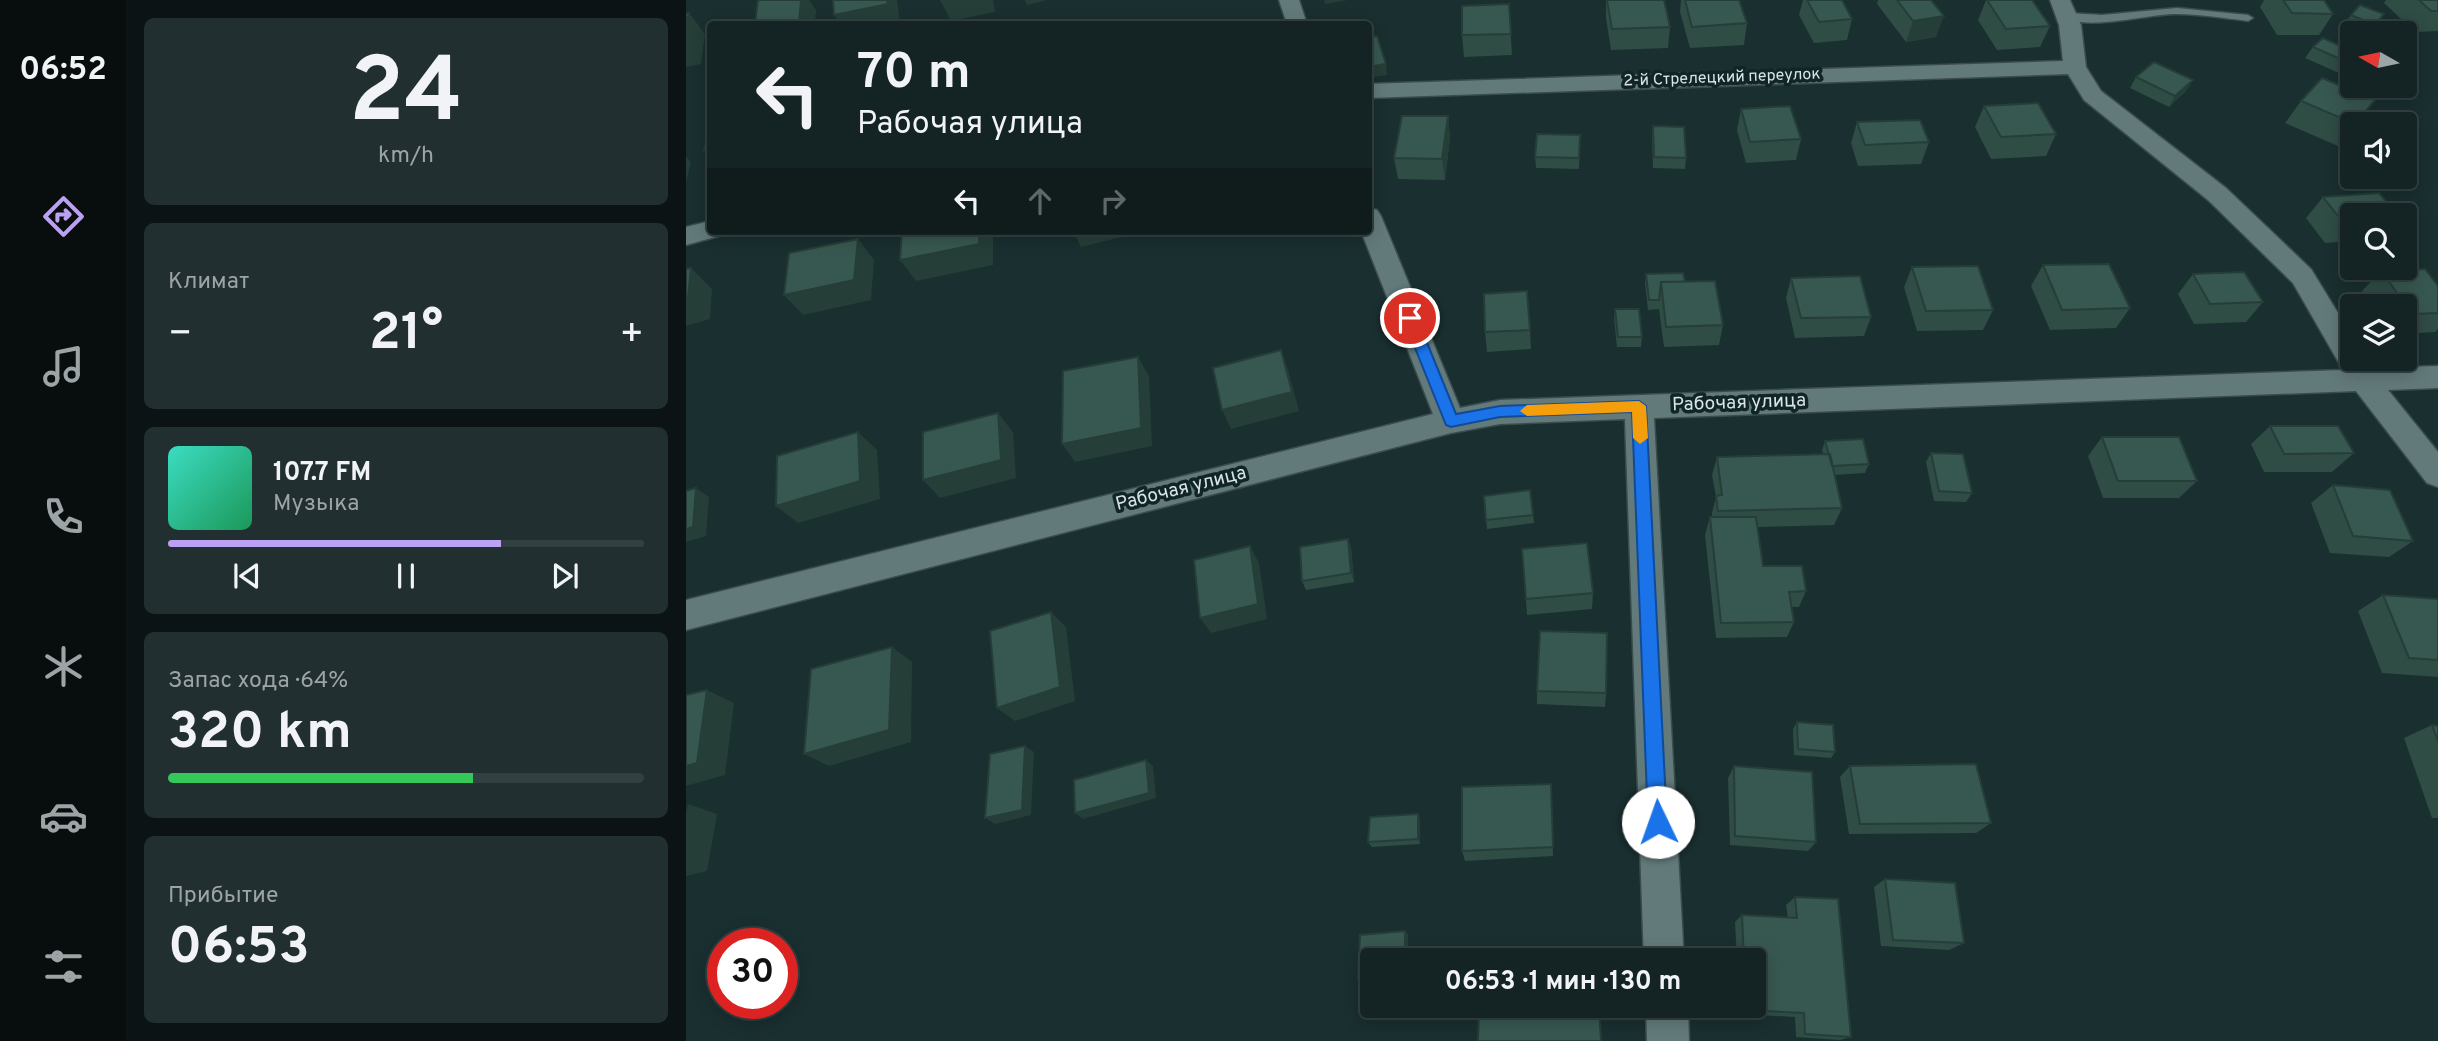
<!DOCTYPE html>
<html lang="ru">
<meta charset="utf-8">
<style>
:root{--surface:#142324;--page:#212f31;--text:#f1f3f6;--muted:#9da4a6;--line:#334041;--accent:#bca0f2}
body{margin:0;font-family:Overpass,sans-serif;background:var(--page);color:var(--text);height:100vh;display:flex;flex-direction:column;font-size:26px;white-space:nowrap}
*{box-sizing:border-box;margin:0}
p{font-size:23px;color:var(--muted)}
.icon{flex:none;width:38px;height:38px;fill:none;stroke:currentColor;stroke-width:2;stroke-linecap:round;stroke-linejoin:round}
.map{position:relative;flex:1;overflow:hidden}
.drawer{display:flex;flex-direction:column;gap:18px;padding:18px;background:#0b1314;width:560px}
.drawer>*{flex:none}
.hud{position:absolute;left:21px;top:21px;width:665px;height:214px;border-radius:7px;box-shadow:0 4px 18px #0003,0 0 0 2px var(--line);background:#142324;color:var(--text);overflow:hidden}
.needle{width:46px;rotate:279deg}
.fabs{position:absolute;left:1654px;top:21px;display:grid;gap:14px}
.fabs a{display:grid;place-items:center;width:77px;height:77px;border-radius:7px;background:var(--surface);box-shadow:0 4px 18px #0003,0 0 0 2px var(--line);font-size:35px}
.speed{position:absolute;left:21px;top:928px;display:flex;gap:14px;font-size:35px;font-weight:700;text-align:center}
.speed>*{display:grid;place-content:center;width:91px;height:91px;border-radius:50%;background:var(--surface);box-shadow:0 4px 18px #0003,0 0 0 2px var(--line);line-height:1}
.speed .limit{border:10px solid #d22;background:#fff;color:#111}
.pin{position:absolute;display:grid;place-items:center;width:60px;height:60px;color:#fff;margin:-30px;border:4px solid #fff;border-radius:50%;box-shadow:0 2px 7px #0007}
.me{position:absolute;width:77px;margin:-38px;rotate:357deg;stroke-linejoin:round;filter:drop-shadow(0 0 5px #0008)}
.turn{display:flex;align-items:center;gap:24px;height:147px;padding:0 35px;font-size:32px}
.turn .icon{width:91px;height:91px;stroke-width:2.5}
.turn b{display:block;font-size:49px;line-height:60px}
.lanes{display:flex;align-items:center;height:66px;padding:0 35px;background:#0003;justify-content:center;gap:35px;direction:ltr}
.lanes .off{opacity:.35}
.big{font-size:52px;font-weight:700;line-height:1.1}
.drawer .card{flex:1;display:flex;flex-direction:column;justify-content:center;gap:10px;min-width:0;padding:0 24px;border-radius:10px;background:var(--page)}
.drawer .dial{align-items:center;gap:0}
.dial b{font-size:91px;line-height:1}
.song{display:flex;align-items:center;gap:21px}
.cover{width:84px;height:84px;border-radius:10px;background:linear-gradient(135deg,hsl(170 70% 55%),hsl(150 70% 35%))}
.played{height:7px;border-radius:4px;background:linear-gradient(90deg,var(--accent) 70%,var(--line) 70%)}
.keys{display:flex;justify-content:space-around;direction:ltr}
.heat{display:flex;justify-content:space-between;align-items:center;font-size:38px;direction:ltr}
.charge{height:10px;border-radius:5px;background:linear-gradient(90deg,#34c759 64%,var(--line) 0)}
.trip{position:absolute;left:674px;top:948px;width:406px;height:70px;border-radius:7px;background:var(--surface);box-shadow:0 4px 18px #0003,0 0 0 2px var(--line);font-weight:700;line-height:70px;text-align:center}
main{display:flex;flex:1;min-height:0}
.tabs{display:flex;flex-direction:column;width:126px;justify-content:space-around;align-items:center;background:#080e0e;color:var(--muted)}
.tabs .icon{width:49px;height:49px}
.tabs .selected{color:var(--accent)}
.tabs b{font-size:32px;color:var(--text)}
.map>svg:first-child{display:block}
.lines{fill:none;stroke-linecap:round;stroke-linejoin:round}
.lane-casing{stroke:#3b4c4d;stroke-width:3}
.street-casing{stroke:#3b4c4d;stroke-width:3}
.lane{fill:#637a7b;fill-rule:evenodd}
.street{fill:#637a7b;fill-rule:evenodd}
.wall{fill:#2f4c45}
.shaded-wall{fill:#263e38}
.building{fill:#375850;stroke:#263e38;stroke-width:2}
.route{fill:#1a73e8;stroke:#114b97;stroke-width:2}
.slow{fill:#f59e0b}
.labels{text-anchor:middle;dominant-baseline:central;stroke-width:7;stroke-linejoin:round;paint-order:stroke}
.far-street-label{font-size:16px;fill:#d8e4e5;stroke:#112526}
.street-label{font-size:19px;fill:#d8e4e5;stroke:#112526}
</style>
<main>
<nav class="tabs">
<b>06:52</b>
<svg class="icon selected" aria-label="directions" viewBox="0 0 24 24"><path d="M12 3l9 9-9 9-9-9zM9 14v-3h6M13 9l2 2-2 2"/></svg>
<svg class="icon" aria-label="music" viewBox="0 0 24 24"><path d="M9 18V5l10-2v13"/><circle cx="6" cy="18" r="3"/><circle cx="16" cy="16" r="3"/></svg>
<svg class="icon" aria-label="phone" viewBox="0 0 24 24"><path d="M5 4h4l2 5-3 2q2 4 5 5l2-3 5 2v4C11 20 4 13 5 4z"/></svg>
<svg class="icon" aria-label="climate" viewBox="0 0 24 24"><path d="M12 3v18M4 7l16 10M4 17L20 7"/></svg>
<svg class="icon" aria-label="car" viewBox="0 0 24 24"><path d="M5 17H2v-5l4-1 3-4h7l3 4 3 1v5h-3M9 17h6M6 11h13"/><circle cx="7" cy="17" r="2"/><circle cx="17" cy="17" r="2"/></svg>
<svg class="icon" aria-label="filters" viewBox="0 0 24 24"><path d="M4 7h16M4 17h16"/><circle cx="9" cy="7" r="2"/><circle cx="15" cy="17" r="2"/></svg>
</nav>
<section class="drawer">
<div class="card dial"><b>24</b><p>km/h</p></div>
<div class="card"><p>Климат</p>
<div class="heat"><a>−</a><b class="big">21°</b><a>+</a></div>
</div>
<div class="card">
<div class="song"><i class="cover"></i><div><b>107.7 FM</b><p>Музыка</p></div></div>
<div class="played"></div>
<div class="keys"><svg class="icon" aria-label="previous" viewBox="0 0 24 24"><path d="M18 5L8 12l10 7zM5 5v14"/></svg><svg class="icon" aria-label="pause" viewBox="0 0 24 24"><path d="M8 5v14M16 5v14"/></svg><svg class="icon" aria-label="next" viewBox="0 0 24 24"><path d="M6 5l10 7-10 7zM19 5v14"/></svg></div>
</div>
<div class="card"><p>Запас хода · 64%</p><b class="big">320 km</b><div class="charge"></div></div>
<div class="card"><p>Прибытие</p><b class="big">06:53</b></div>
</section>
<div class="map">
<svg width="1752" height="1041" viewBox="0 0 1752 1041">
<rect width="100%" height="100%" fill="#1a2f30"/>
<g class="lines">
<defs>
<path id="lane" d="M 1491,8 L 1562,15 L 1567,18 L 1562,21 C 1538,18 1514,14 1490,14 C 1461,14 1399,32 1376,16 L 1381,13 L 1416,15 Z"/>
<path id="street" d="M 593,0 L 613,0 L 621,24 L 601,24 Z
M 1364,0 L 1384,0 L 1395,25 L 1400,67 L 1415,91 L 1540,188 L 1625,269 L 1666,336 L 1666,359 L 1680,359 L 1686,368 L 1752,366 L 1752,388 L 1702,390 L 1752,452 L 1752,487 L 1741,483 L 1670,391 L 968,418 L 998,961 L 958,961 L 939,419 L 814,424 L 765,433 L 0,630 L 0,600 L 747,414 L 675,231 L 682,231 L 682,208 L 691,210 L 695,216 L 774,408 L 814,400 L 1657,370 L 1607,283 L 1522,200 L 1398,100 L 1382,74 L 682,98 L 682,84 L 1377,61 L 1373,25 Z
M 24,221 L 24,231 L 36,231 L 33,236 L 0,245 L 0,227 Z
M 960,1006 L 1002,1006 L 1003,1041 L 961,1041 Z"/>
</defs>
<!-- lane casing -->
<use href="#lane" class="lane-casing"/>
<!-- street casing -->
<use href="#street" class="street-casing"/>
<!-- lane -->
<use href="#lane" class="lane"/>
<!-- street -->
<use href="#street" class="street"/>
</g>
<!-- wall -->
<path class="wall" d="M 920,0 L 978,0 L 984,27 L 982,48 L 925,50 L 920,18 Z
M 995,0 L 1053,0 L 1061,23 L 1058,45 L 1004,48 L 994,12 Z
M 1117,0 L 1156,0 L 1166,19 L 1161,40 L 1128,43 L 1113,15 Z
M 1192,0 L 1245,0 L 1250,37 L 1220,42 L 1191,4 Z
M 1300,0 L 1346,0 L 1364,26 L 1354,47 L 1311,50 L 1292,20 Z
M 1578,0 L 1638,0 L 1647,14 L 1633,35 L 1591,35 L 1574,7 Z
M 1700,0 L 1752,0 L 1752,31 L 1729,32 L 1698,3 Z
M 823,4 L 826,55 L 778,57 L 776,35 Z
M 1698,14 L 1683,33 L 1675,33 L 1657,26 L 1665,15 Z
M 1627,47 L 1666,51 L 1666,60 L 1653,73 L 1619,58 Z
M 1450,77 L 1507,80 L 1500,91 L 1483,107 L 1444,88 Z
M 1615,101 L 1670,124 L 1666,124 L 1666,129 L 1652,146 L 1599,123 Z
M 1298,106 L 1370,134 L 1360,156 L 1305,159 L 1289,127 Z
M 1055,109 L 1115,139 L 1110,160 L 1060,163 L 1051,130 Z
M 762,116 L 764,138 L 759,180 L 712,179 L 708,158 Z
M 1171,122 L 1243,142 L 1235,164 L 1172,166 L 1165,143 Z
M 967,126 L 1000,158 L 999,169 L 967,168 L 966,137 Z
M 894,146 L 893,169 L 850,168 L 849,157 Z
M 1637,197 L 1666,215 L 1666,241 L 1639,243 L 1620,218 Z
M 1357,265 L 1444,308 L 1430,328 L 1364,330 L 1345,286 Z
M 1226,267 L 1307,310 L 1297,330 L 1231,331 L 1218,287 Z
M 1695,271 L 1752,286 L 1752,329 L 1749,332 L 1718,334 L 1718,306 L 1686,306 L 1676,291 Z
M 960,274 L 999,282 L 1037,325 L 1033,345 L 978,347 L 973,309 L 962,310 L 959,284 Z
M 1507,274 L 1577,302 L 1560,322 L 1508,324 L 1492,294 Z
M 1105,278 L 1185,317 L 1178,336 L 1109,338 L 1100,298 Z
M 929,309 L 956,337 L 955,347 L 931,347 L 928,319 Z
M 844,330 L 845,349 L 801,352 L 799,332 Z
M 1584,426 L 1668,453 L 1646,472 L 1578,472 L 1565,444 Z
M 1416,437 L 1511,481 L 1493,498 L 1417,498 L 1402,456 Z
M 1139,441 L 1183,464 L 1179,473 L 1148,475 L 1156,508 L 1148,525 L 1072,527 L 1077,566 L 1120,591 L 1113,607 L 1106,607 L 1108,622 L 1101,637 L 1030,638 L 1019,535 L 1024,517 L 1026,517 L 1026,513 L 1030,497 L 1026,475 L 1031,457 L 1137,454 L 1136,450 Z
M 1245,453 L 1286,493 L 1280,502 L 1248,501 L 1240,462 Z
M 1647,485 L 1727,541 L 1703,557 L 1644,553 L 1625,503 Z
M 798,496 L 847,515 L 848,523 L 801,529 Z
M 662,539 L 665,548 L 668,582 L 620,590 L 616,581 Z
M 836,549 L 907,593 L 906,609 L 841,615 Z
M 1697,595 L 1752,599 L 1752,677 L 1696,673 L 1672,611 Z
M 851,691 L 920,693 L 919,707 L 851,704 Z
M 1111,722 L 1149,752 L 1145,758 L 1108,755 L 1107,729 Z
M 1746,725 L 1752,726 L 1752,818 L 1746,818 L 1718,738 Z
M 1048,766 L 1130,842 L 1122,851 L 1044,845 L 1042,778 Z
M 1164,766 L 1305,823 L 1290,833 L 1163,834 L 1154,777 Z
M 865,784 L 867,856 L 779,861 L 776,851 Z
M 732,814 L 734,819 L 734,844 L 686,847 L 682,842 Z
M 1199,879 L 1278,943 L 1263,950 L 1195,946 L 1188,887 Z
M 1109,897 L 1165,1037 L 1154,1040 L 1110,1037 L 1109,1017 L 1053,1014 L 1053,1006 L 1068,1006 L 1068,961 L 1051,961 L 1049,922 L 1056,915 L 1102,918 L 1100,905 Z
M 719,931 L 722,935 L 722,961 L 686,961 L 686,980 L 675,980 L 672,978 L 674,935 Z"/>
<!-- shaded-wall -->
<path class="shaded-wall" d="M 115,0 L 123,0 L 130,10 L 129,24 L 113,24 Z
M 201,0 L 211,0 L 214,24 L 154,24 L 148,15 Z
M 254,0 L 307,0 L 309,12 L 265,21 Z
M 339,0 L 361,0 L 341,5 Z
M 638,0 L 662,0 L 639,4 Z
M 3,13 L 19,34 L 15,64 L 0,67 L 0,29 Z
M 1258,16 L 1250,37 L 1220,42 L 1227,21 Z
M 1666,58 L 1666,60 L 1663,64 L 1653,73 L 1661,62 Z
M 700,64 L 701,75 L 682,78 L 682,67 Z
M 1507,80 L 1500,91 L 1483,107 L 1489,96 Z
M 762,116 L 764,138 L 759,180 L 756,159 Z
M 24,149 L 24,157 L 18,150 Z
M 0,156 L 5,162 L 0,182 Z
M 293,231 L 307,232 L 307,265 L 230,281 L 214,260 Z
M 387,231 L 435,231 L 436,237 L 395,247 Z
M 172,239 L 188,260 L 185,300 L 117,315 L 98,295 Z
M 5,268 L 26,289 L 24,319 L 0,326 L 0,299 Z
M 595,350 L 602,370 L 613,411 L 545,429 L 536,410 Z
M 452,357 L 463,376 L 466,446 L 389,462 L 376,444 Z
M 312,413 L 327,432 L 330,478 L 254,498 L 237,480 Z
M 172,432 L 191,450 L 194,499 L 112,523 L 90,506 Z
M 10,488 L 23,497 L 20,536 L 0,542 L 0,529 Z
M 662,539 L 665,548 L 668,582 L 665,573 Z
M 564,546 L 573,563 L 581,619 L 525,633 L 514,618 Z
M 365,612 L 380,627 L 389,701 L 329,721 L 311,708 Z
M 206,647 L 226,662 L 225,742 L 143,766 L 118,754 Z
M 21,690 L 48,703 L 39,775 L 0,786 L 0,766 Z
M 339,746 L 348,752 L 345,815 L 309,824 L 299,818 Z
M 460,760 L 467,766 L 470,798 L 397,819 L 389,813 Z
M 2,804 L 31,814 L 21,871 L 0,876 L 0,812 Z
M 732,814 L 734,819 L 734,844 L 732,839 Z
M 719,931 L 722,935 L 722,961 L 719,961 Z"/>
<!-- building -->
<path class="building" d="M 72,0 L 115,0 L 113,24 L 69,24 Z
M 147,0 L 201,0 L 202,4 L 148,15 Z
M 921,0 L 978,0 L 984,27 L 926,29 Z
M 999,0 L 1053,0 L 1061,23 L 1006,27 Z
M 1121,0 L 1156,0 L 1166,19 L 1133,22 Z
M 1211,0 L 1245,0 L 1258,16 L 1227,21 Z
M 1301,0 L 1346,0 L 1364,26 L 1320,29 Z
M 1597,0 L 1638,0 L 1647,14 L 1606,13 Z
M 1733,0 L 1752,0 L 1752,11 L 1745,11 Z
M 823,4 L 825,34 L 776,35 L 776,6 Z
M 1674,5 L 1698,14 L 1689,25 L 1665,15 Z
M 0,13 L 3,13 L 0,29 Z
M 691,36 L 700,64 L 682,67 L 682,37 Z
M 1637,38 L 1666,51 L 1666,58 L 1661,62 L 1627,47 Z
M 1468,62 L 1507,80 L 1489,96 L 1450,77 Z
M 1636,78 L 1689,100 L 1669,124 L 1615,101 Z
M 1352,103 L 1370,134 L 1315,137 L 1298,106 Z
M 1104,106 L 1115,139 L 1064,142 L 1055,109 Z
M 716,116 L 762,116 L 756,159 L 708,158 Z
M 1234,120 L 1243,142 L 1179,145 L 1171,122 Z
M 967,126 L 998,127 L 1000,158 L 968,157 Z
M 23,127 L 24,127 L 24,149 L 18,150 Z
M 851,134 L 894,135 L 893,158 L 849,157 Z
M 1693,193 L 1712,215 L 1666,215 L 1666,221 L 1657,222 L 1637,197 Z
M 216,231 L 293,231 L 293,244 L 214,260 Z
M 172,239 L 168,280 L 98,295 L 103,253 Z
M 1423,264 L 1444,308 L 1376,310 L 1357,265 Z
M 1292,266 L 1307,310 L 1240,311 L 1226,267 Z
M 5,268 L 2,298 L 0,299 L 0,269 Z
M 1739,269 L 1752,286 L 1752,313 L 1727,314 L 1695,271 Z
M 1558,272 L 1577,302 L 1524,304 L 1507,274 Z
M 997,273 L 999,282 L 975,282 L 973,300 L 963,300 L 960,274 Z
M 1174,276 L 1185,317 L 1115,318 L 1105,278 Z
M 1029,281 L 1037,325 L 980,327 L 975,282 Z
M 841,291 L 844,330 L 799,332 L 798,294 Z
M 929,309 L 953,309 L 956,337 L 932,337 Z
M 595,350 L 606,392 L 536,410 L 527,368 Z
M 452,357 L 455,428 L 376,444 L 377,371 Z
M 312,413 L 315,460 L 237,480 L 237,432 Z
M 1584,426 L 1652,426 L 1668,453 L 1598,454 Z
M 172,432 L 174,481 L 90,506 L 91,456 Z
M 1416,437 L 1493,437 L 1511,481 L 1432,481 Z
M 1177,439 L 1183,464 L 1146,466 L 1139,441 Z
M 1245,453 L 1277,454 L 1286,493 L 1253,491 Z
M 1144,454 L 1156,508 L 1032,511 L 1030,496 L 1036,495 L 1031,457 Z
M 1647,485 L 1704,490 L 1727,541 L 1667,536 Z
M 10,488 L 7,527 L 0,529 L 0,491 Z
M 844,490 L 847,515 L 800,520 L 798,496 Z
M 1024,517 L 1070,517 L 1077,566 L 1116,566 L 1120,591 L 1103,592 L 1108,622 L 1035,623 Z
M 662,539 L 665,573 L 616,581 L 614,547 Z
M 901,543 L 907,593 L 840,599 L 836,549 Z
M 564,546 L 572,604 L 514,618 L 508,560 Z
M 1697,595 L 1752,599 L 1752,660 L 1723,658 Z
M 365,612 L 374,687 L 311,708 L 304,631 Z
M 854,631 L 921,633 L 920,693 L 851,691 Z
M 206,647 L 203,730 L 118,754 L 125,669 Z
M 21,690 L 11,763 L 0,766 L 0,695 Z
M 1111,722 L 1147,725 L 1149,752 L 1112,749 Z
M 1746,725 L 1752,726 L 1752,741 Z
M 339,746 L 336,810 L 299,818 L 304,754 Z
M 460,760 L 463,793 L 389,813 L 388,780 Z
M 1290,764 L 1305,823 L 1174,824 L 1164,766 Z
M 1048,766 L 1126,772 L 1130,842 L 1049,836 Z
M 865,784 L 867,847 L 776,851 L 776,787 Z
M 732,814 L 732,839 L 682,842 L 684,817 Z
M 1199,879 L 1269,883 L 1278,943 L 1207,940 Z
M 1109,897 L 1152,899 L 1165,1037 L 1119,1034 L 1118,1013 L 1060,1010 L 1060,1006 L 1068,1006 L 1068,961 L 1058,961 L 1056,915 L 1111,918 Z
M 719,931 L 719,961 L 686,961 L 686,977 L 672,978 L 674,935 Z
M 910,954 L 911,961 L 793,961 L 793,960 Z
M 793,1006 L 913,1006 L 915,1041 L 792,1041 Z"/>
<!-- route -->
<path class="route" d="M 724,313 L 731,318 L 770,414 L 814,406 L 953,401 L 960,406 L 981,822 L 979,829 L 972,832 L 965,829 L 962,822 L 946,412 L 814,417 L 765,427 L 760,425 L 717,318 Z"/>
<!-- slow -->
<path class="slow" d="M 953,401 L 960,406 L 962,438 L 954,444 L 947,438 L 946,412 L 841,416 L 834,411 L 841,405 Z"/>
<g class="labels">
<!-- far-street labels -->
<g class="far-street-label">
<text transform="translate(1036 78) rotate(-2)">2-й Стрелецкий переулок</text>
</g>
<!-- street labels -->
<g class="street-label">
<text transform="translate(1053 403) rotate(-2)">Рабочая улица</text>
<text transform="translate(495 489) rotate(-14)">Рабочая улица</text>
</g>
</g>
</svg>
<div class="fabs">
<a><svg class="needle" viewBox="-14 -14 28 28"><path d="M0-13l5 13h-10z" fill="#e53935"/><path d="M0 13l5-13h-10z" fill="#9da4a6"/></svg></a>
<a><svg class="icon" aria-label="sound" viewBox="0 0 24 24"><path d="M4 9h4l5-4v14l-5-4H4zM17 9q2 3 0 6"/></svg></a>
<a><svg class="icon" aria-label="search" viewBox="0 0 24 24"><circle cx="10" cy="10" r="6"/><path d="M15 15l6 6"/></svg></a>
<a><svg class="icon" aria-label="layers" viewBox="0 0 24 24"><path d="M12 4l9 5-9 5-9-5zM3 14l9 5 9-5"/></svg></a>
</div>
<div class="speed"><div class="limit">30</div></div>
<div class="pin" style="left:724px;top:318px;background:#d93025"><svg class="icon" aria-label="arrive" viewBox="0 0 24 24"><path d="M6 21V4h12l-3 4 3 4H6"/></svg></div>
<svg class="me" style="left:972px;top:822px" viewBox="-20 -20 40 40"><circle r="19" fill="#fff"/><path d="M0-13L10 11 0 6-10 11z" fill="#1a73e8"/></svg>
<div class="trip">06:53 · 1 мин · 130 m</div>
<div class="hud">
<div class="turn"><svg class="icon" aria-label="left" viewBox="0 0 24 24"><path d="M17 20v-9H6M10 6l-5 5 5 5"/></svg><div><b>70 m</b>Рабочая улица</div></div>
<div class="lanes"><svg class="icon" aria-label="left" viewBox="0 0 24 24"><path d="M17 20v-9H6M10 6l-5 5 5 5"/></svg><svg class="icon off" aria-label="ahead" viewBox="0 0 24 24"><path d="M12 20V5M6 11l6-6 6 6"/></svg><svg class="icon off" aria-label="right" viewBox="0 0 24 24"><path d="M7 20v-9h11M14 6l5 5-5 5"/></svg></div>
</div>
</div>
</main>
